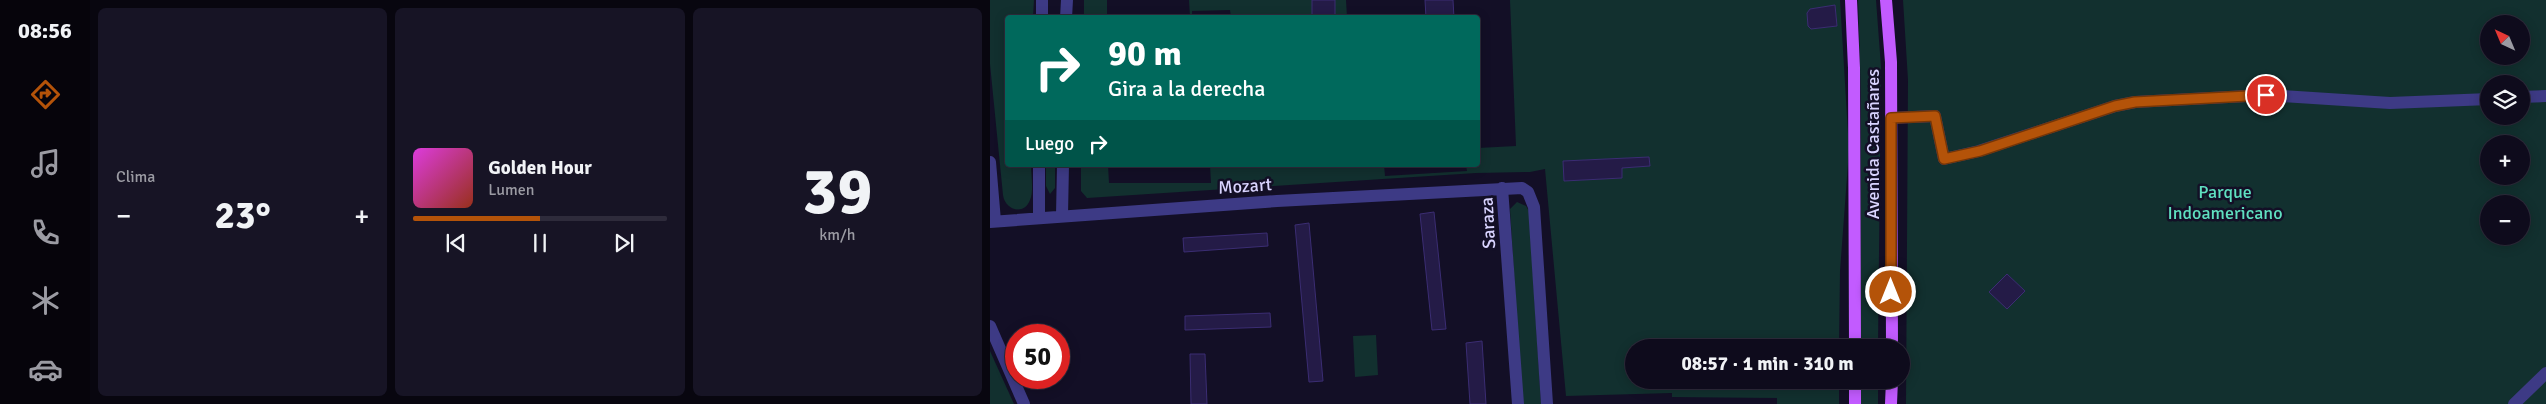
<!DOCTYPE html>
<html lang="es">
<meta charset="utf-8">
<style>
:root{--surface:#0e0b1c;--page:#171425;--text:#f1f3f6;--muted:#9b9ba3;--line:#2e2b3b;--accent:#b45309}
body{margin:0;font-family:Signika,sans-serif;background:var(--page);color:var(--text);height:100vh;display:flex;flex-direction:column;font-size:19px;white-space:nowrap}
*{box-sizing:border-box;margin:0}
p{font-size:16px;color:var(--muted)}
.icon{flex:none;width:28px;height:28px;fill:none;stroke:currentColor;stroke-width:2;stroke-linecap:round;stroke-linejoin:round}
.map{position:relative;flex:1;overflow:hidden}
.details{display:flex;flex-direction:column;gap:8px;padding:8px;background:#08060f;width:900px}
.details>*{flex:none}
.banner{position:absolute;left:15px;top:15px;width:475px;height:152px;border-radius:5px;box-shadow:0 2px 12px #0003,0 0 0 1px var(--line);background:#00695c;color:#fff;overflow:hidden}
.needle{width:32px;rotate:316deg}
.tools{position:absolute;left:1490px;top:15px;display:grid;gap:10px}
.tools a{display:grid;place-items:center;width:50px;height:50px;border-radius:50%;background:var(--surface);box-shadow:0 2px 12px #0003,0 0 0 1px var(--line);font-size:25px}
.speed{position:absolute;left:15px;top:324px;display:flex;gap:10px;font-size:25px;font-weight:700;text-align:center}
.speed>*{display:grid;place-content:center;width:65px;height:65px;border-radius:50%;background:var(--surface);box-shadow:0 2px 12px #0003,0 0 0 1px var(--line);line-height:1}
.speed .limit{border:8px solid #d22;background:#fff;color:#111}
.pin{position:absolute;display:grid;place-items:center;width:42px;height:42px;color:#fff;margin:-21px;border:2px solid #fff;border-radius:50%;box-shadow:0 1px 5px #0007}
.me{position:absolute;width:55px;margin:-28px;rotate:0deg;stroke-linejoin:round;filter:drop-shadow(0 0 4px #0008)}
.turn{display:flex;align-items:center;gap:18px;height:105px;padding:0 20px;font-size:22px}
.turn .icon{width:65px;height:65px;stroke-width:2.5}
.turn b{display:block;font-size:35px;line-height:42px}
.then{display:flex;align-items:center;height:48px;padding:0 20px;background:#0003;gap:10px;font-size:19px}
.big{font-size:38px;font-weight:800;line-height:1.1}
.details .tile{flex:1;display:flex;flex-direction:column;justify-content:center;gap:8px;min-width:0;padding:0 18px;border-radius:8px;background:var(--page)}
.details .dial{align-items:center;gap:0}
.dial b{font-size:65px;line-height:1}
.song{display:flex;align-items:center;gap:15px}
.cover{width:60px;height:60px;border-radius:8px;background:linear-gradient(135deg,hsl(300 70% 55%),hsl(10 70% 35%))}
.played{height:5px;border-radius:2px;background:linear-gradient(90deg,var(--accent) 50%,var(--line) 50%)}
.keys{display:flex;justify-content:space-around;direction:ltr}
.heat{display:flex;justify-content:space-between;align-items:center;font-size:28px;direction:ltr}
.details .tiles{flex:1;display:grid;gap:8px;grid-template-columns:repeat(3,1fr)}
.trip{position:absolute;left:635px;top:339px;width:285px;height:50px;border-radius:25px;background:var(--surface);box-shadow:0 2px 12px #0003,0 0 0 1px var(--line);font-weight:800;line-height:50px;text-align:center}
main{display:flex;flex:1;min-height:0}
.dock{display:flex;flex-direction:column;width:90px;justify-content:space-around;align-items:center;background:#06040b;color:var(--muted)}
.dock .icon{width:35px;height:35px}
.dock .on{color:var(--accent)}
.dock b{font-size:22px;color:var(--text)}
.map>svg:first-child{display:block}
.green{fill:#12302f;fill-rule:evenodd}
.building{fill:#241b47;stroke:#3b2d73}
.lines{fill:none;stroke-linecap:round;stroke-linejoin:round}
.minor{stroke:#3d3a85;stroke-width:12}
.major{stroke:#c25bff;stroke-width:12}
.route-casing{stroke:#753606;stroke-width:12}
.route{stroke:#b45309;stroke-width:9}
.labels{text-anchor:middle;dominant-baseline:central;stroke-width:5;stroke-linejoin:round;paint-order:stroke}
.street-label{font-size:18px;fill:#d9d4ff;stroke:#130f26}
.park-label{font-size:18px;fill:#5fe0c0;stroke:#130f26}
</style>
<main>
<nav class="dock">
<b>08:56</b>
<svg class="icon on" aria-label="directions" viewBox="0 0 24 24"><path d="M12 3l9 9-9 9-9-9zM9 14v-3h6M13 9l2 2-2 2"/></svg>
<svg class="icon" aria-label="music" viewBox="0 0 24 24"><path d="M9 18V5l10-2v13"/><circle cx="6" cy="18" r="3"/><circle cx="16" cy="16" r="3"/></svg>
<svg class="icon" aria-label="phone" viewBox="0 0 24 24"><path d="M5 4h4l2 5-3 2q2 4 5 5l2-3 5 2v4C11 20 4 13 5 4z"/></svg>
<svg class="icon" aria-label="climate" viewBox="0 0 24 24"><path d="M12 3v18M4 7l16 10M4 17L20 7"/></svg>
<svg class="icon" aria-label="car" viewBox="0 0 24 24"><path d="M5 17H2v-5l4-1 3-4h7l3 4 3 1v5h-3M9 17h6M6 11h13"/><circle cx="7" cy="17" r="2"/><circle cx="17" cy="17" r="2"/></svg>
</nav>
<section class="details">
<div class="tiles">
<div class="tile"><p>Clima</p>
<div class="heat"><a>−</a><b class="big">23°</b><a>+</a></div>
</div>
<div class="tile">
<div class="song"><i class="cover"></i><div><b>Golden Hour</b><p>Lumen</p></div></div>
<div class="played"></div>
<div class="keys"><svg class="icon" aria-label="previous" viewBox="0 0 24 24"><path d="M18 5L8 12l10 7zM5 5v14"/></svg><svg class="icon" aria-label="pause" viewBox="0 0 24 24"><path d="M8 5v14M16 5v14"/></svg><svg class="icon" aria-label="next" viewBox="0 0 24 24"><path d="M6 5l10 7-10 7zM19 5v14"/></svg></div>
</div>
<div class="tile dial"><b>39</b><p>km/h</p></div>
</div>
</section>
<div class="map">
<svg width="1556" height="404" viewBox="0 0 1556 404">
<rect width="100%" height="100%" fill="#130f26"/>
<!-- green -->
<path class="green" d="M 0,0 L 44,0 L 43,17 L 18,18 L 18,165 L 41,165 C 41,175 44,191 40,200 C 34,216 15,210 13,195 L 0,64 Z
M 94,0 L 117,0 L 117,17 L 94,17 Z
M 199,0 L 322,0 L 322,17 L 241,17 L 240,10 L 202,11 L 202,17 L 200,17 Z
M 345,0 L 356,0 L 357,17 L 345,17 Z
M 520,0 L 850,0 L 859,150 L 850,271 L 849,347 L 644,348 L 644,380 L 849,380 L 849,404 L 787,404 L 787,398 L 682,397 L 682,393 L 576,396 L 555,169 L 540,172 L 486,173 L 97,198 L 91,191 L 91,165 L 118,165 L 119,183 L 221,183 L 220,165 L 394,165 L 395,176 L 477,171 L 476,165 L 488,165 L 488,148 L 526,146 ZM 845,6 L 847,26 L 821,29 L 818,26 L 820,9 ZM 659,157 L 660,166 L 632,168 L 632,178 L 574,181 L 573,161 Z
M 868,0 L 886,0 L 891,67 L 888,347 L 870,347 L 871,97 Z
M 913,0 L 1556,0 L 1556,404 L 916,404 L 918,80 ZM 1499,24 L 1531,24 L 1531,56 L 1499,56 ZM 1499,84 L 1531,84 L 1531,116 L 1499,116 ZM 1499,144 L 1531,144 L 1531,176 L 1499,176 ZM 1499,204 L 1531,204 L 1531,236 L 1499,236 Z
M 56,165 L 65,165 L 65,188 L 60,194 L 56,186 Z
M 527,202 L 536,206 L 539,211 L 551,404 L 532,404 L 520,209 Z
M 386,335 L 388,375 L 365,377 L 363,336 Z
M 0,351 L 24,404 L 0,404 Z
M 870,380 L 888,380 L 888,404 L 869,404 Z"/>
<!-- building -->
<path class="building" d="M 322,0 L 345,0 L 345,18 L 322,18 Z
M 435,0 L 463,0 L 464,18 L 436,18 Z
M 845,5 L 847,26 L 821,29 L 818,26 L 817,13 L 820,9 Z
M 659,157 L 660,166 L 632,168 L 632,178 L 574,181 L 573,161 Z
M 444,212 L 456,329 L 442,330 L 430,214 Z
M 319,223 L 333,381 L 319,382 L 305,225 Z
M 277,233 L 278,246 L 194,252 L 193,238 Z
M 1017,274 L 1035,291 L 1017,309 L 999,292 Z
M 280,313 L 281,327 L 195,330 L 195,316 Z
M 492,341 L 496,404 L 480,404 L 476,343 Z
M 200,354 L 215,354 L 217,404 L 201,404 Z"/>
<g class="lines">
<!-- minor -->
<path class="minor" d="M 52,18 L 52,0
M 76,18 L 77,0
M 1531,97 L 1556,96
M 901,118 L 945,116 L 954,159 L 989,151 L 1125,106 L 1145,102 L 1276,95 L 1400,103 L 1499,99
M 0,162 L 5,221
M 49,165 L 49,217
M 512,188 L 528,404
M 72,215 L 73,165
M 0,222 L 287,201 L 532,188 L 538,192 L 544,207 L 557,404
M 0,326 L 34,404
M 1524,404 L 1556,373"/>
<!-- major -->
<path class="major" d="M 861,0 L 864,68 L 865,348
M 896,0 L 901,62 L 902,348
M 865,380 L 865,404
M 901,404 L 902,380"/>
</g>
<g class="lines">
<defs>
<path id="route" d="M 901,292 L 901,118 L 945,116 L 954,159 L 990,151 L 1125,106 L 1145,102 L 1276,95"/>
</defs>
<!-- route casing -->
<use href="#route" class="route-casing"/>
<!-- route -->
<use href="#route" class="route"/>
</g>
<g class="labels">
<!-- street labels -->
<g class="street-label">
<text transform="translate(883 144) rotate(-90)">Avenida Castañares</text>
<text transform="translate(255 186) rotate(-4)">Mozart</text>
<text transform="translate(498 223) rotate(-93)">Saraza</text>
</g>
<!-- park labels -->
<g class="park-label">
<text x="1235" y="192">Parque<tspan x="1235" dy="21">Indoamericano</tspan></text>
</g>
</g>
</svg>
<div class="tools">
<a><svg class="needle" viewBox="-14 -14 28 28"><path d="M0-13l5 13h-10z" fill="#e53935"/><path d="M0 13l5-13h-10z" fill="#9b9ba3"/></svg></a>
<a><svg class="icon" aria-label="layers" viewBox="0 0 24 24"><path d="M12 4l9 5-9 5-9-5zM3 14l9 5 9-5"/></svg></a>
<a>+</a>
<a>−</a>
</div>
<div class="speed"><div class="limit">50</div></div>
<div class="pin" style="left:1276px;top:95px;background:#d93025"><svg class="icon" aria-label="arrive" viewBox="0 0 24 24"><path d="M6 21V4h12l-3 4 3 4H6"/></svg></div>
<svg class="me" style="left:901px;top:292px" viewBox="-20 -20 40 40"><circle r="17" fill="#b45309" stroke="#fff" stroke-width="3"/><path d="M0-11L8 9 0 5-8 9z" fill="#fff"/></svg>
<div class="trip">08:57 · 1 min · 310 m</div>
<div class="banner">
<div class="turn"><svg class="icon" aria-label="right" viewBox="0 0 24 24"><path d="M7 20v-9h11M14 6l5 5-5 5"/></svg><div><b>90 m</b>Gira a la derecha</div></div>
<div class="then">Luego<svg class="icon" aria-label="right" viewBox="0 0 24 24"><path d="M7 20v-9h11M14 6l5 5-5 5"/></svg></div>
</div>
</div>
</main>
